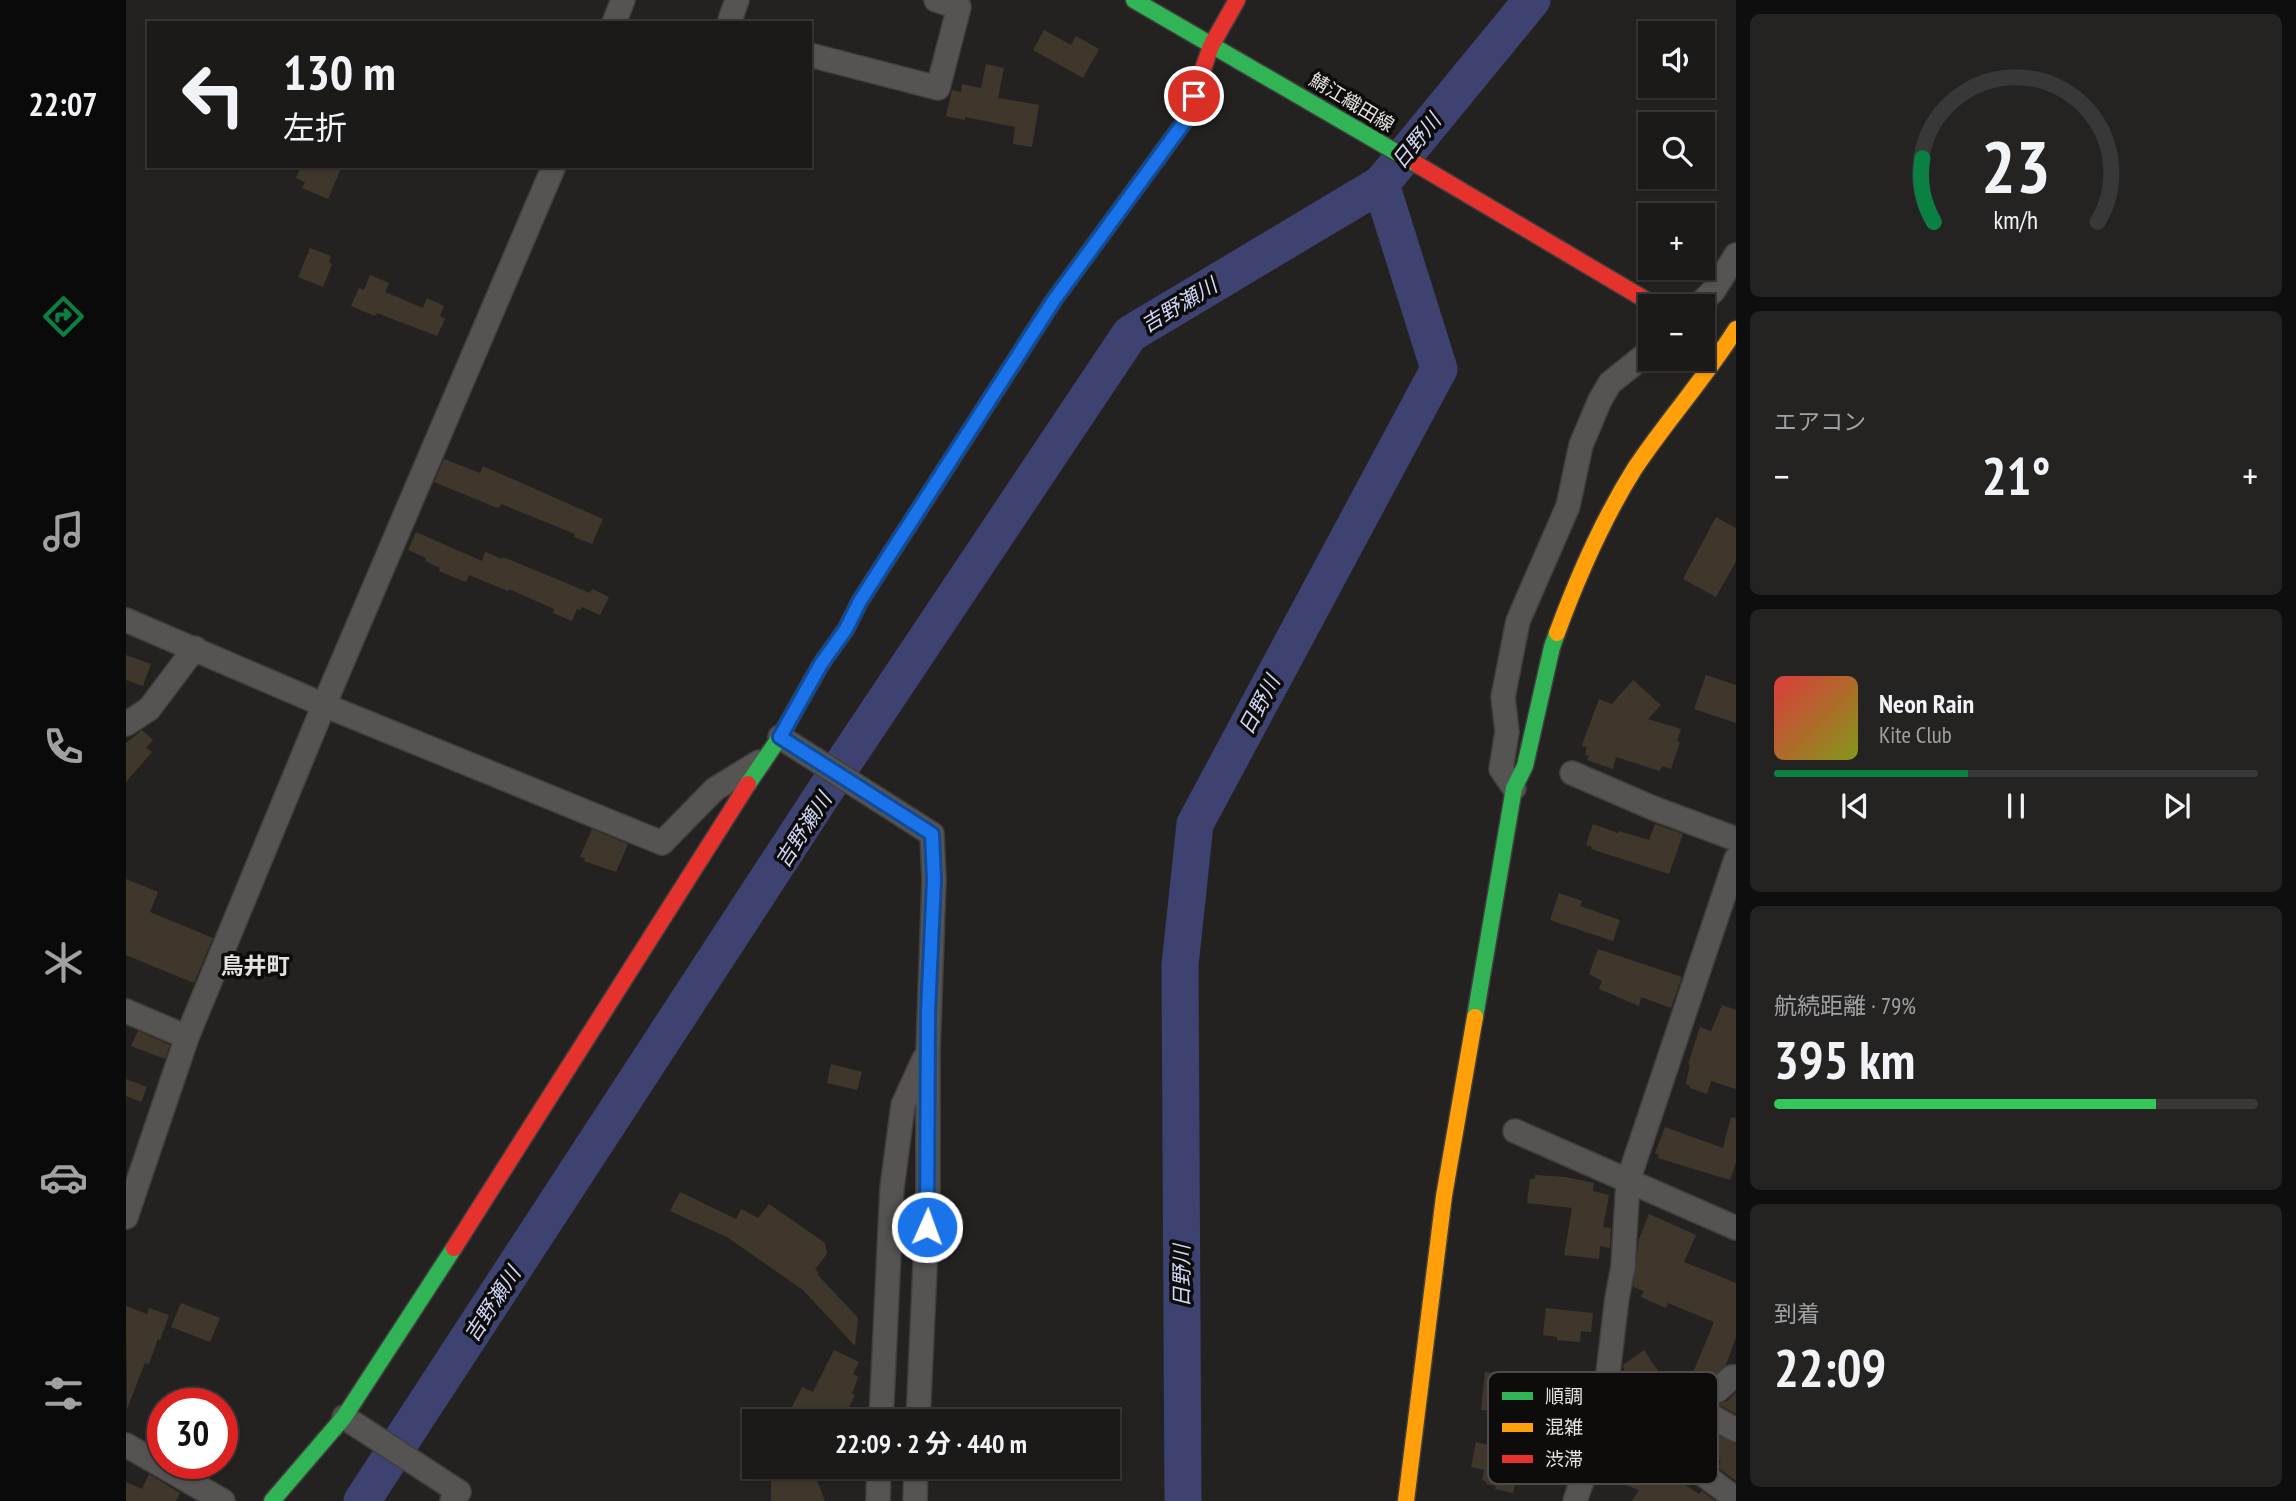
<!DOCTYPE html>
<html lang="ja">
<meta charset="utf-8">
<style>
:root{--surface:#1b1a19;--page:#242322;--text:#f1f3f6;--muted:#a0a1a2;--line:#393838;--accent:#0b8043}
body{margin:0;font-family:"PT Sans Narrow","Noto Sans JP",sans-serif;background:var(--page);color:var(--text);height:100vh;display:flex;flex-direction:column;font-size:26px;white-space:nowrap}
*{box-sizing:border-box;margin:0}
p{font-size:23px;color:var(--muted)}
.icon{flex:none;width:38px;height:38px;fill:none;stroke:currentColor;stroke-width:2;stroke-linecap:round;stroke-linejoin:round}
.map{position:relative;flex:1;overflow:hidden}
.drawer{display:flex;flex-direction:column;gap:14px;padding:14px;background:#0f0e0e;width:560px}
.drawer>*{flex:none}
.hud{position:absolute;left:21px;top:21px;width:665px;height:147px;border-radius:0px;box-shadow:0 2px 5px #0004,0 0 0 2px var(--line);background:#1b1a19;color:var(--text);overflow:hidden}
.buttons{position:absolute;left:1512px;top:21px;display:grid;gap:14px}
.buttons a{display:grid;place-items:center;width:77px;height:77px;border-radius:0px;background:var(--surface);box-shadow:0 2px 5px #0004,0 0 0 2px var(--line);font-size:35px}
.speed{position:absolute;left:21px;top:1388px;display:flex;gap:14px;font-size:35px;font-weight:700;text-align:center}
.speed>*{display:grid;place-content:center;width:91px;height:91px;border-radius:50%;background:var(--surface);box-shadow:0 2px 5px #0004,0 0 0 2px var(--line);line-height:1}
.speed .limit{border:10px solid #d22;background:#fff;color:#111}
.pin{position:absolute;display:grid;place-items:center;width:60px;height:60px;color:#fff;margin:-30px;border:4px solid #fff;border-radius:50%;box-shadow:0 2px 7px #0007}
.me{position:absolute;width:77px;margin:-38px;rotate:2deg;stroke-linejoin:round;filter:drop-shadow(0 0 5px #0008)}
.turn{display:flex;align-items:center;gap:24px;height:147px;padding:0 21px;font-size:32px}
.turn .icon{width:91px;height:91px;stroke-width:2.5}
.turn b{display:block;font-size:49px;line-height:60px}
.big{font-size:52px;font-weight:700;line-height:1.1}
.drawer .card{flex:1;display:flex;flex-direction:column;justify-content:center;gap:10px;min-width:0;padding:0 24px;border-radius:10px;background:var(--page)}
.drawer .dial{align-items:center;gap:0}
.dial svg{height:182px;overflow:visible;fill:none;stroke:var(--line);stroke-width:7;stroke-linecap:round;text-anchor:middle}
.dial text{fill:var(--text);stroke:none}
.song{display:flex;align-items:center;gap:21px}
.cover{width:84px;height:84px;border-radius:10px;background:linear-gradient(135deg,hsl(0 70% 55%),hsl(70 70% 35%))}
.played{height:7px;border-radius:4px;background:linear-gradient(90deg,var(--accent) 40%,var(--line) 40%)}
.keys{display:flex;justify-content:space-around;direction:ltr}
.heat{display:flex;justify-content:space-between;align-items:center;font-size:38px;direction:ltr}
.charge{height:10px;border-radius:5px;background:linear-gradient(90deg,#34c759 79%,var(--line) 0)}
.trip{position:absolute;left:616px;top:1409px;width:378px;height:70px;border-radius:0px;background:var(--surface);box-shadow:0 2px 5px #0004,0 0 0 2px var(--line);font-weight:700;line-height:70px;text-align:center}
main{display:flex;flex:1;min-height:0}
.dock{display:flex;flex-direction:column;width:126px;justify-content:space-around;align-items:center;background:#0b0a0a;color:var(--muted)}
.dock .icon{width:49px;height:49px}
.dock .on{color:var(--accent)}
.dock b{font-size:32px;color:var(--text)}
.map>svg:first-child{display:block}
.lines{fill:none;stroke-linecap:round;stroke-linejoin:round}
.river{stroke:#3d4271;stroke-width:37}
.building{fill:#40372c}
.street-casing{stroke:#403f3e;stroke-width:26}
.fast-casing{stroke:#403f3e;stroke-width:19}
.slow-casing{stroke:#403f3e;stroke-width:19}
.jam-casing{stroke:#403f3e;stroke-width:19}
.street{stroke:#555453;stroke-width:23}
.fast{stroke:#30b455;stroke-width:16}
.slow{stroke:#ff9f0a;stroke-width:16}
.jam{stroke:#e5322d;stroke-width:16}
.route-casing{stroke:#114b97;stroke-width:18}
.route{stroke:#1a73e8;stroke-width:12}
.labels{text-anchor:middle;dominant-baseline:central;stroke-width:7;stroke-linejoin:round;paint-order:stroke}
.street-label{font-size:19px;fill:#e3e2e0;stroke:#0d0c0b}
.water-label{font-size:21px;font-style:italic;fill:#cfd6f8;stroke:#0d0c0b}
.quarter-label{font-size:23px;font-weight:bold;fill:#e3e2e0;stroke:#0d0c0b}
.key{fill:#0d0c0b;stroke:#4d4c4b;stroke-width:2}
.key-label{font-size:19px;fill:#e3e2e0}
</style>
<main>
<nav class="dock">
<b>22:07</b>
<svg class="icon on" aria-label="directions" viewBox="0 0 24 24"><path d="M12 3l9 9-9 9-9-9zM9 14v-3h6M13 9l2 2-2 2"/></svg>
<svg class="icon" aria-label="music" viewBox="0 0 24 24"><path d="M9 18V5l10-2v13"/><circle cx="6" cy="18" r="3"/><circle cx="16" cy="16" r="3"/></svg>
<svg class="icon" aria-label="phone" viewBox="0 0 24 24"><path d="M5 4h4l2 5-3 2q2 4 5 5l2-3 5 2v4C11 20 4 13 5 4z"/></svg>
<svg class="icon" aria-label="climate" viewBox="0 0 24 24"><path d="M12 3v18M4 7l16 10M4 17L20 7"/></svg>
<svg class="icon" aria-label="car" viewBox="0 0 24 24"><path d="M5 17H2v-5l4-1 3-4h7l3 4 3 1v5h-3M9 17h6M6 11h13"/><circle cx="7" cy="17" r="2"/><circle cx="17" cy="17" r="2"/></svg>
<svg class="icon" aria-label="filters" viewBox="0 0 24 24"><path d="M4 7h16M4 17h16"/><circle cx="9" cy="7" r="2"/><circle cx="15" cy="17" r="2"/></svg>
</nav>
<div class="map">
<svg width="1610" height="1501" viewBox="0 0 1610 1501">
<rect width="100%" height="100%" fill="#242221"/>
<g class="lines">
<!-- river -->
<path class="river" d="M 236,1501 L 710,774 L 1004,334 L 1255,184 L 1406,0
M 1057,1501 L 1054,965 L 1069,824 L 1313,369 L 1255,184"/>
</g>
<!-- building -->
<path class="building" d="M 918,30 L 945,45 L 950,36 L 973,49 L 957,78 L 907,50 Z
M 860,64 L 878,68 L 872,98 L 913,105 L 906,147 L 887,144 L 889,127 L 839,117 L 839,120 L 820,116 L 826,90 L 835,92 L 836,84 L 855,88 Z
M 175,166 L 216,166 L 202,199 L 176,188 L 179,182 L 170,178 Z
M 184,248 L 205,256 L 203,262 L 206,264 L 197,287 L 172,277 Z
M 244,275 L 263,283 L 259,292 L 297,308 L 301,298 L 318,306 L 314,316 L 319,319 L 311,336 L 251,313 L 249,316 L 225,306 L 233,288 L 238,290 Z
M 318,459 L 354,473 L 357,466 L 477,519 L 466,544 L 448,537 L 449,534 L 375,504 L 373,508 L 369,507 L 308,482 Z
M 1590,517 L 1610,528 L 1610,561 L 1590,597 L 1557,579 Z
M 290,532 L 356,561 L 359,552 L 376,559 L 377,557 L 464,593 L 466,589 L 483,597 L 474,615 L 456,607 L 454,610 L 451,609 L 446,621 L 427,613 L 428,609 L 383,589 L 382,591 L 343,575 L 340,582 L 313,571 L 314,568 L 299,561 L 300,558 L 282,550 Z
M 0,655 L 25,664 L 17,686 L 0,680 Z
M 1580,675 L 1610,685 L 1610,723 L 1568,709 Z
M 1507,680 L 1535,705 L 1522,719 L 1555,729 L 1551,741 L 1554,742 L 1545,769 L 1536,766 L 1534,771 L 1490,757 L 1487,769 L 1461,760 L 1463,756 L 1459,755 L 1461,747 L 1456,746 L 1457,742 L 1473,699 L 1486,704 Z
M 16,730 L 27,740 L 20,748 L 26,752 L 0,782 L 0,743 Z
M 1467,824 L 1492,833 L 1493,831 L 1523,840 L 1529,824 L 1557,834 L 1543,874 L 1465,849 L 1466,847 L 1460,845 Z
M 466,829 L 502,844 L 490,872 L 458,861 L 459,858 L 454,857 Z
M 0,879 L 32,892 L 24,912 L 87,938 L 68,983 L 0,955 Z
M 1433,893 L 1456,901 L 1454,906 L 1494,920 L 1487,941 L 1424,920 Z
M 1472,949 L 1556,977 L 1545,1008 L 1515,997 L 1513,1006 L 1473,989 L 1476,981 L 1463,974 Z
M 1596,1005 L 1610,1010 L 1610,1089 L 1585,1081 L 1581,1094 L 1564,1088 L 1564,1086 L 1560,1084 L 1564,1065 L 1562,1064 L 1574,1027 L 1585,1031 Z
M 12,1031 L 44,1045 L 39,1059 L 5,1046 Z
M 705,1064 L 736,1072 L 731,1090 L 701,1083 Z
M 0,1079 L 21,1087 L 15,1102 L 0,1096 Z
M 1605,1117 L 1610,1118 L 1610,1162 L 1604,1180 L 1532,1158 L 1533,1155 L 1529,1153 L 1539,1127 L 1597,1148 Z
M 1409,1175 L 1439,1177 L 1468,1183 L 1467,1191 L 1483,1195 L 1477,1227 L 1485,1228 L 1484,1248 L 1474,1246 L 1473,1259 L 1438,1255 L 1446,1208 L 1401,1203 L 1404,1179 L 1409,1179 Z
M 554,1192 L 610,1219 L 615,1209 L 632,1218 L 643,1204 L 699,1243 L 701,1254 L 689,1269 L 693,1273 L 691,1274 L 732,1318 L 729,1346 L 677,1290 L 601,1237 L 544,1211 Z
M 1523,1214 L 1570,1235 L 1558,1262 L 1610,1283 L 1610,1337 L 1600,1365 L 1579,1385 L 1579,1394 L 1584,1401 L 1575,1403 L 1569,1415 L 1571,1422 L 1576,1427 L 1610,1444 L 1610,1481 L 1591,1467 L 1595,1461 L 1572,1448 L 1568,1450 L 1550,1436 L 1541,1421 L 1537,1431 L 1530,1428 L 1522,1417 L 1524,1416 L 1496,1376 L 1498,1371 L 1497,1365 L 1518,1350 L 1554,1404 L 1588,1322 L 1542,1303 L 1540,1308 L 1515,1297 L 1518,1291 L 1507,1287 L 1513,1239 Z
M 55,1303 L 94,1318 L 84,1342 L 45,1327 Z
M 0,1306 L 21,1314 L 23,1308 L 43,1315 L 34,1340 L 32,1339 L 23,1364 L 19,1363 L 1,1409 Z
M 1420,1308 L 1467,1313 L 1465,1332 L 1455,1331 L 1454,1342 L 1431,1340 L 1431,1337 L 1417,1335 Z
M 708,1350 L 733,1362 L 727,1374 L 732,1377 L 726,1394 L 729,1395 L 719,1415 L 710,1410 L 704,1421 L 659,1421 L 676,1387 L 687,1392 Z
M 1359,1372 L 1467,1384 L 1465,1400 L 1459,1399 L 1457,1417 L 1396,1409 L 1396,1413 L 1355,1410 Z
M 1610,1392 L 1610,1414 L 1591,1404 L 1601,1401 Z
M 1485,1441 L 1527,1457 L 1522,1471 L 1553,1481 L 1573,1494 L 1576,1491 L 1589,1501 L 1506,1501 L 1513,1490 L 1473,1475 Z
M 1350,1442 L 1396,1453 L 1387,1493 L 1369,1489 L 1370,1486 L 1360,1484 L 1361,1482 L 1356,1480 L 1358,1470 L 1345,1467 Z
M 645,1470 L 688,1472 L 699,1501 L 645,1501 Z
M 23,1474 L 54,1493 L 50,1501 L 0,1501 L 0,1482 L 16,1489 Z"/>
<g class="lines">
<defs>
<path id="street" d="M 488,23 L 497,0
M 603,23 L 611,0
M 684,55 L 812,88 L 833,7 L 810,0
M 1572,306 L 1588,290 L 1610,255
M 0,620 L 198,705 L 536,843 L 589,789 L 633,762
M 0,724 L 23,709 L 69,648
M 654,737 L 806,834 L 808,880 L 802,1051 L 802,1200 L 792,1421
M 1446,773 L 1527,808 L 1610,839
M 1388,788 L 1375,769 L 1381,732 L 1377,697 L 1392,621 L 1442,506 L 1455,445 L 1474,400 L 1484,383 L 1524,351
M 0,1011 L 61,1037
M 1389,1131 L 1610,1228
M 0,1217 L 61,1037 L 198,705 L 428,166
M 1592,1390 L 1606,1377 L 1610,1377
M 1583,1415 L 1610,1430
M 218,1417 L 333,1492 L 326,1501
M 755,1421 L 766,1188 L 777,1105 L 798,1059
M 1476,1423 L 1542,1448 L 1610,1499
M 0,1445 L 97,1501
M 752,1501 L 753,1466
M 789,1501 L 790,1466
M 1449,1501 L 1476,1423 L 1491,1298 L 1497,1267 L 1502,1181 L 1610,859"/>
<path id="fast" d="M 1008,0 L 1292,165
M 622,784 L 654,737 L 695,664 L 720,629 L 734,601 L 818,471
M 1349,1017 L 1388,788 L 1399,766 L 1426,647 L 1431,633
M 146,1501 L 218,1417 L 328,1248"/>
<path id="slow" d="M 818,471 L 928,300 L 1015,181
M 1431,633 C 1452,576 1477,519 1509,468 C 1541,420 1580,377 1610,329
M 1280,1501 L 1318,1196 L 1349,1017"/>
<path id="jam" d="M 1292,165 L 1530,306
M 1015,181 L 1059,121 L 1085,46 L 1111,0
M 328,1248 L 622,784"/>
</defs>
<!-- street casing -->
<use href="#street" class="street-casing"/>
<!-- fast casing -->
<use href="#fast" class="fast-casing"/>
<!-- slow casing -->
<use href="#slow" class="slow-casing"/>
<!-- jam casing -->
<use href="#jam" class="jam-casing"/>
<!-- street -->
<use href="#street" class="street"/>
<!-- fast -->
<use href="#fast" class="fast"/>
<!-- slow -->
<use href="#slow" class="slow"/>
<!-- jam -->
<use href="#jam" class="jam"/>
</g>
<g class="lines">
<defs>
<path id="route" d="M 801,1227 L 802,1012 L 808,880 L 806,834 L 654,737 L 695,664 L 720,629 L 734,601 L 757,565 L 928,300 L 1059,121 L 1068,96"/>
</defs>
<!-- route casing -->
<use href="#route" class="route-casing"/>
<!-- route -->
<use href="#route" class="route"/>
</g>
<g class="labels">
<!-- street labels -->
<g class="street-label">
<text transform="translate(1226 102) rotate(31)">鯖江織田線</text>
</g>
<!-- water labels -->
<g class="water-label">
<text transform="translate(1290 141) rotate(-51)">日野川</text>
<text transform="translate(1053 305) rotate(-31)">吉野瀬川</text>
<text transform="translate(1133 705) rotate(-62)">日野川</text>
<text transform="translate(677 830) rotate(-57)">吉野瀬川</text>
<text transform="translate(1055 1276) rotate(-90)">日野川</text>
<text transform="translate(366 1304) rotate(-57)">吉野瀬川</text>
</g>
<!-- quarter labels -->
<g class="quarter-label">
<text x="129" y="965">鳥井町</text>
</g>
</g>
<!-- legend -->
<rect x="1362" y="1372" width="230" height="112" rx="10" class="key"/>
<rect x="1376" y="1392" width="31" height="8" fill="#30b455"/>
<rect x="1376" y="1423" width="31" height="9" fill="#ff9f0a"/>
<rect x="1376" y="1455" width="31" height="8" fill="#e5322d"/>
<g class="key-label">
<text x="1419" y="1403">順調</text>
<text x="1419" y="1434">混雑</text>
<text x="1419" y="1466">渋滞</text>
</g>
</svg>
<div class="buttons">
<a><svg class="icon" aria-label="sound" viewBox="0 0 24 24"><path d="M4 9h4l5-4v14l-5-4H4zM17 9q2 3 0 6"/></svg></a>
<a><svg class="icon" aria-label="search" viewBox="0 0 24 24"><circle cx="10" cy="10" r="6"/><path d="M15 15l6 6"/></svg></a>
<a>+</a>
<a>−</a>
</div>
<div class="speed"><div class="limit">30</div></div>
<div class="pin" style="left:1068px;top:96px;background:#d93025"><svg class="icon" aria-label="arrive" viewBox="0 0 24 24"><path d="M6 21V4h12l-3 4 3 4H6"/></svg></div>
<svg class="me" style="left:801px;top:1227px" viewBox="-20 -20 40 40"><circle r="17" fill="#1a73e8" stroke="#fff" stroke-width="3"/><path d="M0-11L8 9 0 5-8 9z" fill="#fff"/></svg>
<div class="trip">22:09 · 2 分 · 440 m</div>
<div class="hud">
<div class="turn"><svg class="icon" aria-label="left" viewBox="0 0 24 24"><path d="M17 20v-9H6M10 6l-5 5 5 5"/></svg><div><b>130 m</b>左折</div></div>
</div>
</div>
<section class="drawer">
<div class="card dial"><svg viewBox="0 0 100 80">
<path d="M14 69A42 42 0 1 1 86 69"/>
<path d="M14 69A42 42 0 0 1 9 41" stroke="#0b8043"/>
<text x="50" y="56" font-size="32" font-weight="700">23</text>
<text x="50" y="72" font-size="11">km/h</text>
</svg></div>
<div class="card"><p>エアコン</p>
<div class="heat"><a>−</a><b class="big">21°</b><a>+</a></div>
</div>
<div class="card">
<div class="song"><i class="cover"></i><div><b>Neon Rain</b><p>Kite Club</p></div></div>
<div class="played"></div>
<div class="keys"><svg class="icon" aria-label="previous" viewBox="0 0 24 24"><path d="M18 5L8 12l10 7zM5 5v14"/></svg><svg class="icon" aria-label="pause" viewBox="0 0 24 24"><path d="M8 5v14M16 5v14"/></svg><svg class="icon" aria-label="next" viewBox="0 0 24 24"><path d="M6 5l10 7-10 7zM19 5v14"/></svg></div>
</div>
<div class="card"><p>航続距離 · 79%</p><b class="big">395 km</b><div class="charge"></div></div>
<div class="card"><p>到着</p><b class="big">22:09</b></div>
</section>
</main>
